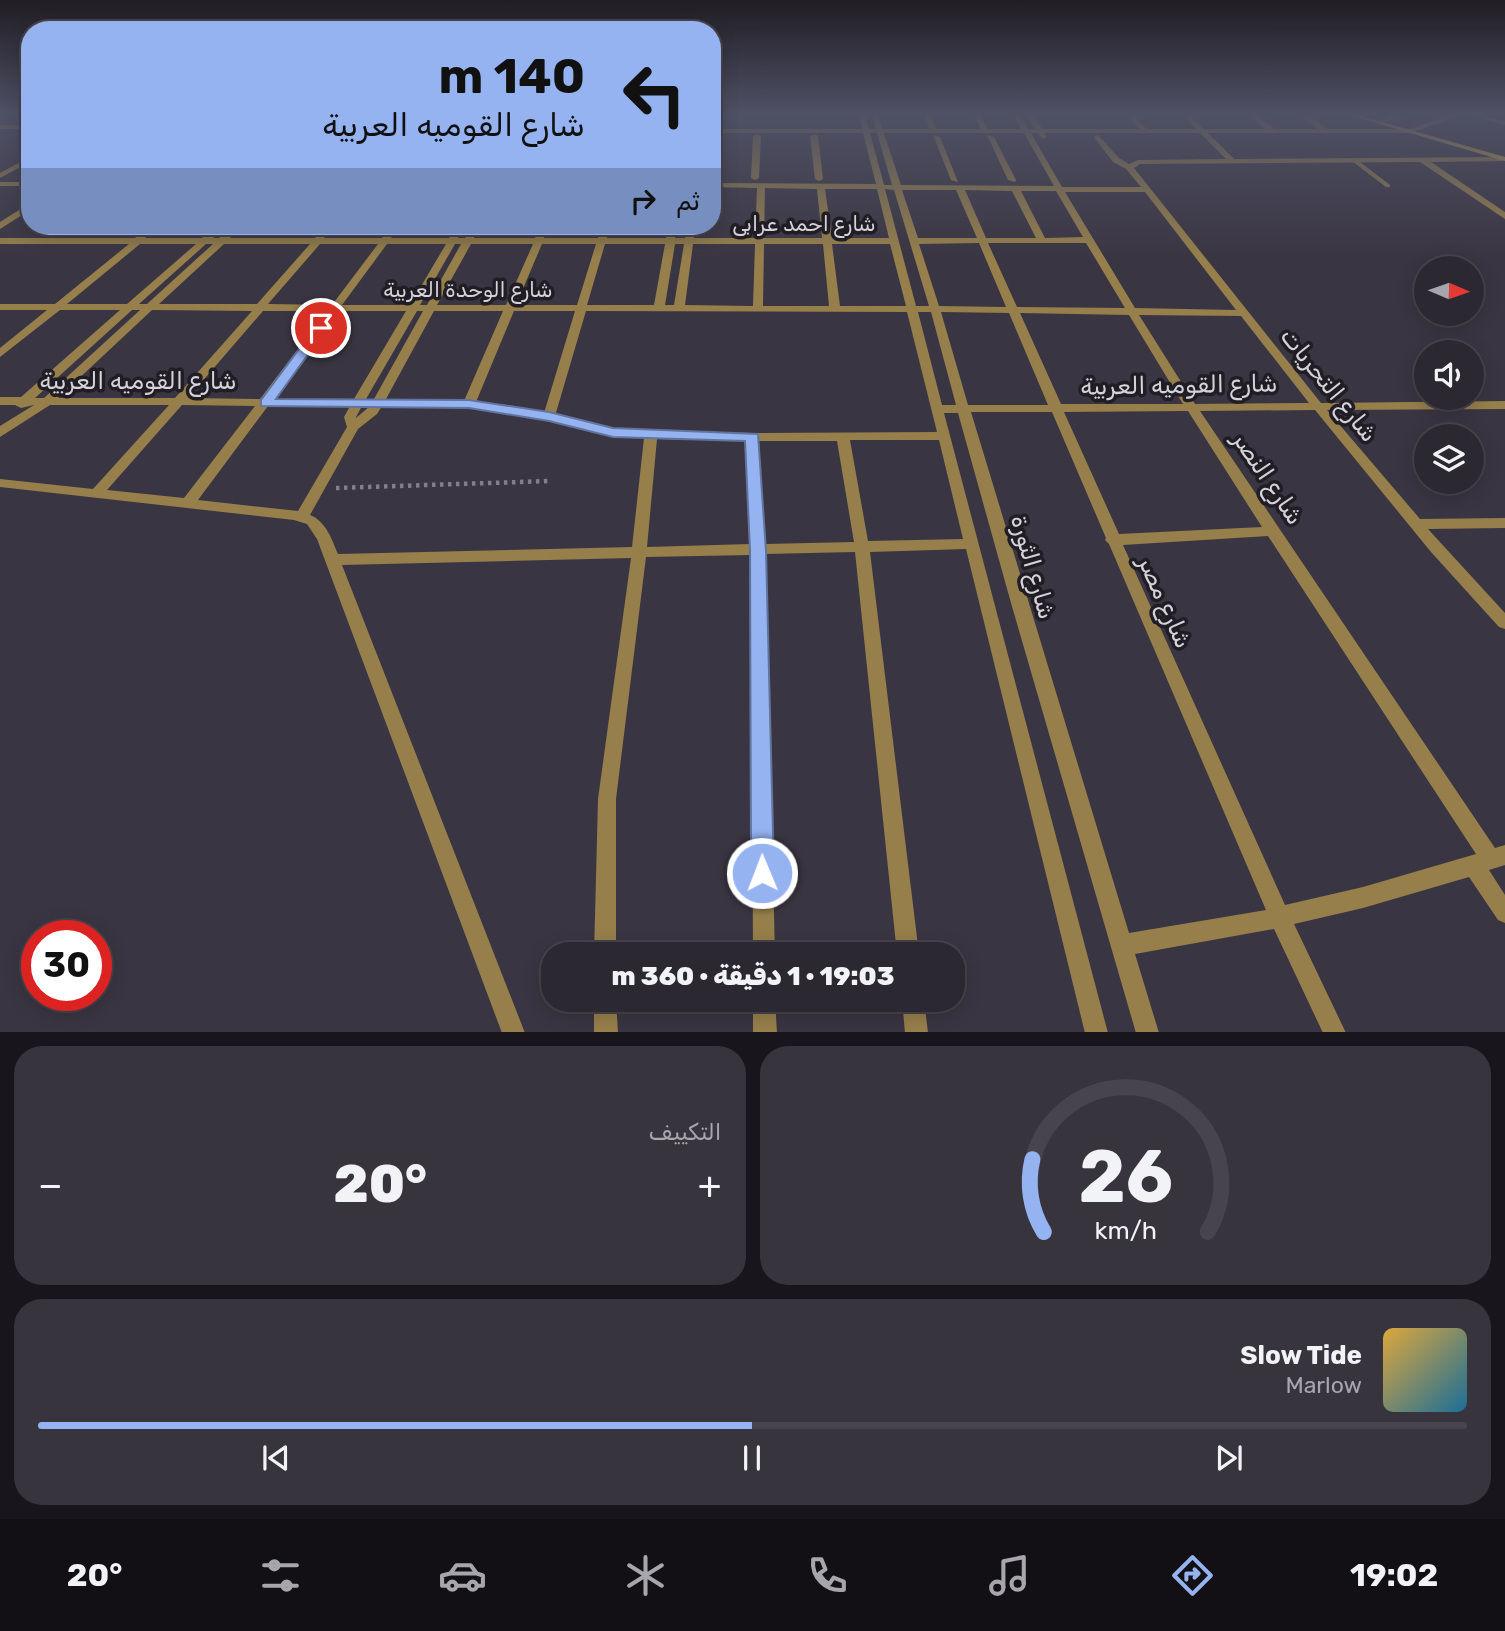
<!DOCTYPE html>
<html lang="ar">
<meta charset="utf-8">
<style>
:root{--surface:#2c2832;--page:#38343e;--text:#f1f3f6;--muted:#a6a6ac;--line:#48444d;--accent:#95b2f1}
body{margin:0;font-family:Rubik,Cairo,sans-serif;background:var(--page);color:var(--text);direction:rtl;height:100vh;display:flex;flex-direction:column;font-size:26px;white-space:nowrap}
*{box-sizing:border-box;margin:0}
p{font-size:23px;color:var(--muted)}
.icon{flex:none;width:38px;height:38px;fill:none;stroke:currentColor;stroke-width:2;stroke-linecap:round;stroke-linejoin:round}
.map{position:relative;height:1032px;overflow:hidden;direction:ltr}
.side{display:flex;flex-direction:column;gap:14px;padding:14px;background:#18161c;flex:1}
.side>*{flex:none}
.hud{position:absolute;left:21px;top:21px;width:700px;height:214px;border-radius:28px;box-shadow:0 4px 18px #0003,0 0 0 2px var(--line);direction:rtl;background:#95b2f1;color:#111;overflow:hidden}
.needle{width:46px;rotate:92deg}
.controls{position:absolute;left:1414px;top:256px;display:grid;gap:14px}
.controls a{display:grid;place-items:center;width:70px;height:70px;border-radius:50%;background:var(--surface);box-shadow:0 4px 18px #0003,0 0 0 2px var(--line);font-size:35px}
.speed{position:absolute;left:21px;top:920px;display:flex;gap:14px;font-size:35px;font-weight:700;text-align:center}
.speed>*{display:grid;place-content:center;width:91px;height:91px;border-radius:50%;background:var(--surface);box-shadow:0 4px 18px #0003,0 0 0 2px var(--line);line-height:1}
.speed .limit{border:10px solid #d22;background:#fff;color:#111}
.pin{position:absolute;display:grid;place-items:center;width:60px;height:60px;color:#fff;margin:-30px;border:4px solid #fff;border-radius:50%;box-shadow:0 2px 7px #0007}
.me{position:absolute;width:77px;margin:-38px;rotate:359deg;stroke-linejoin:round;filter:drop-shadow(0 0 5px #0008)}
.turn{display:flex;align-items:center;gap:24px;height:147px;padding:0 21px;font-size:32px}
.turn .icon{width:91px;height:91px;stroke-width:2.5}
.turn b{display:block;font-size:49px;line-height:60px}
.then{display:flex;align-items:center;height:66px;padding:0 21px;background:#0003;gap:14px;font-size:26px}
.big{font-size:52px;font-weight:800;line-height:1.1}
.side .card{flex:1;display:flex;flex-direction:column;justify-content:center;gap:10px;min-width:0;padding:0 24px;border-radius:28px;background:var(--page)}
.side .dial{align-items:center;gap:0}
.dial svg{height:182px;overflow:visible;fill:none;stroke:var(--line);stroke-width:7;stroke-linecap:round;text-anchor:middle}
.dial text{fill:var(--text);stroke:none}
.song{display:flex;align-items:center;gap:21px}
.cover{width:84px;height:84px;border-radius:10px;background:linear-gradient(135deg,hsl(40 70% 55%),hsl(200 70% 35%))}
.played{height:7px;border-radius:4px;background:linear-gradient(90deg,var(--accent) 50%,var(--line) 50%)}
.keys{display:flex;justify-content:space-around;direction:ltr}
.heat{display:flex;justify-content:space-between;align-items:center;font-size:38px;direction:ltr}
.side .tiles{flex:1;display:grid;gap:14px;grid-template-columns:1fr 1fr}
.card:last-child{grid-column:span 2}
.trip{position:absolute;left:541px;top:942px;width:424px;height:70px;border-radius:28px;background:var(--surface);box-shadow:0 4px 18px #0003,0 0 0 2px var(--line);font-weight:800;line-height:70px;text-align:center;direction:rtl}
.tab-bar{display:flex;height:112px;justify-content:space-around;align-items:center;background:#121014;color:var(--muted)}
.tab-bar .icon{width:49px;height:49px}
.tab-bar .active{color:var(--accent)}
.tab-bar b{font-size:32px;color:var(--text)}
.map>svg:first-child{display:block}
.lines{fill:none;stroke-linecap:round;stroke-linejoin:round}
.path{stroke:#837f8a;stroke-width:4.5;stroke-dasharray:3.5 4.5;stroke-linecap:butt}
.lane{fill:#967f4b;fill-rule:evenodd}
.street{fill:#967f4b;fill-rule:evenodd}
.secondary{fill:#cba74e;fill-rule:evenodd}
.route{fill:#95b2f1;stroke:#61749d;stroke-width:2}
.labels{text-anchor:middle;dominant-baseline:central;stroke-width:7;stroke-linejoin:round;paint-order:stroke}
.far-street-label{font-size:21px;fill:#d5d2da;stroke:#201e24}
.street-label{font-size:24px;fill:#d5d2da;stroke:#201e24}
</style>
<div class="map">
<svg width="1505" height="1033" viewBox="0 0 1505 1033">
<rect width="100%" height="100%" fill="#3a3542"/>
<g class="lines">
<!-- path -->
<path class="path" d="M 336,488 L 550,481"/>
<!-- lane -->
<path class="lane" d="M 1398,115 L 1405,115 L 1379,124 L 1376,122 Z
M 1470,115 L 1477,115 L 1505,121 L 1505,125 Z
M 1352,159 L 1356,159 L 1390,185 L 1390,187 L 1386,187 L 1352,161 Z"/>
<!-- street -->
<path class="street" d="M 859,115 L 865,115 L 869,129 L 876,129 L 872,115 L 878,115 L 883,129 L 929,129 L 924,115 L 930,115 L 936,129 L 981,129 L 974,115 L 980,115 L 988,129 L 1021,129 L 1014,115 L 1020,115 L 1028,129 L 1035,129 L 1027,115 L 1033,115 L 1042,129 L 1139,129 L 1128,115 L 1134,115 L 1147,129 L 1196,129 L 1183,115 L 1190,115 L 1204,129 L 1265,129 L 1250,115 L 1257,115 L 1274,129 L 1318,129 L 1301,115 L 1308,115 L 1327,129 L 1410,129 L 1451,115 L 1460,115 L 1411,133 L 1208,133 L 1234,159 L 1505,157 L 1505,161 L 1431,162 L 1505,212 L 1505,219 L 1420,162 L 1140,164 L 1134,168 L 1321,403 L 1505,401 L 1505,409 L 1327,410 L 1420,519 L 1505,518 L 1505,528 L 1428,529 L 1505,613 L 1505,629 L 1499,627 L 1431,552 L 1315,410 L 1200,411 L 1495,848 L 1505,845 L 1505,865 L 1489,870 L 1505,895 L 1505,923 L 1498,920 L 1469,877 L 1363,908 L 1294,924 L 1346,1033 L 1323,1033 L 1274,929 L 1135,954 L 1159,1033 L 1136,1033 L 1011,603 L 958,413 L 944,413 L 1108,1033 L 1085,1033 L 966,549 L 870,552 L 919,954 L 897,954 L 855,552 L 765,554 L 775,954 L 753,954 L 751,555 L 646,557 L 616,799 L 616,954 L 594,954 L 598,799 L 631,558 L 342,565 L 525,1033 L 502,1033 L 317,539 L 307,524 L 294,520 L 0,487 L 0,479 L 93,489 L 169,405 L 50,405 L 0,437 L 0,426 L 34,405 L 21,408 L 15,405 L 0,405 L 0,397 L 21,397 L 120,310 L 60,310 L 0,357 L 0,348 L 47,310 L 0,310 L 0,304 L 55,304 L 129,244 L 0,244 L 0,238 L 135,238 L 148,226 L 157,226 L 145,238 L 202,238 L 216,226 L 225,226 L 213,238 L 219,238 L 233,226 L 242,226 L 230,238 L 315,238 L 325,226 L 334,226 L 324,238 L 382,238 L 392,226 L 400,226 L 391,238 L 449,238 L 457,226 L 465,226 L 458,238 L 465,238 L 472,226 L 480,226 L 474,238 L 535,238 L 541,226 L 549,226 L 544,238 L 598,238 L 602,226 L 610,226 L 607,238 L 666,238 L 669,226 L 677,226 L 675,238 L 685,238 L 687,226 L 695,226 L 694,238 L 755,238 L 757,188 L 712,187 L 712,183 L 876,184 L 863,133 L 712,133 L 712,129 L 862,129 ZM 870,133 L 877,133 L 892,185 L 884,185 ZM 884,133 L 1024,133 L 1054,186 L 901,185 ZM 1031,133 L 1037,133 L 1043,139 L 1047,137 L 1044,133 L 1200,133 L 1226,159 L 1138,160 L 1129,164 L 1119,158 L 1098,135 L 1094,137 L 1113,162 L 1126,169 L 1141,187 L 1062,187 ZM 765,188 L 817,189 L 822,238 L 764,238 ZM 825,189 L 877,189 L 889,238 L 832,238 ZM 885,189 L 894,190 L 929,306 L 916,306 ZM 902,190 L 956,190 L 977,238 L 918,238 ZM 965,190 L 1012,191 L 1036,238 L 986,238 ZM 1021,191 L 1056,191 L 1083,237 L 1045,238 ZM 1065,192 L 1145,192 L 1236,310 L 1135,308 ZM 979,243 L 1006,307 L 939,306 L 919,244 ZM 988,243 L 1086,243 L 1125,308 L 1017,307 ZM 140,244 L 196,244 L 127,304 L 67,304 ZM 206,244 L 213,244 L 147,304 L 139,304 ZM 224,244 L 310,244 L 257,304 L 159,304 ZM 320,244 L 378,244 L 332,305 L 268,304 ZM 387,244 L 446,244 L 410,305 L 342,305 ZM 455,244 L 461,244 L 427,305 L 420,305 ZM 471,244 L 533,244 L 506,305 L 437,305 ZM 542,244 L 596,244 L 577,305 L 516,305 ZM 605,244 L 665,244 L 654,305 L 587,305 ZM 675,244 L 684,244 L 674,305 L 665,305 ZM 693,244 L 755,244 L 753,306 L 685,305 ZM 764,244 L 823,244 L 829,306 L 763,306 ZM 832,244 L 890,244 L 906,306 L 840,306 ZM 132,310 L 140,310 L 44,398 L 35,398 ZM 152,310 L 252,311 L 175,398 L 58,398 ZM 263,311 L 327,311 L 260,399 L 188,398 ZM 338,311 L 406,311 L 354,399 L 273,399 ZM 417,311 L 423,311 L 374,399 L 366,399 ZM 434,311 L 503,311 L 464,401 L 386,399 ZM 514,311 L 575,311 L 544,413 L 508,405 L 476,402 ZM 586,311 L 907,312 L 937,432 L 752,433 L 632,430 L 613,429 L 555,416 ZM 918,312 L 931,312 L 956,405 L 942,405 ZM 941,312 L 1009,313 L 1048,405 L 968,405 ZM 1020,313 L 1129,315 L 1183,404 L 1061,404 ZM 1139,315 L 1241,316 L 1309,403 L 1195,404 ZM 182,405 L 255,406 L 184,498 L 107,490 ZM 268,406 L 350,406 L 344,417 L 347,427 L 298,511 L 198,500 ZM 362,406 L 370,406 L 356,418 L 356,417 ZM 382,406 C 423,406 465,406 506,412 C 553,419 597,437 644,438 L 632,547 L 338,554 C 332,540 326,521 310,515 L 358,429 L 377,414 ZM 1188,411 L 1262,527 L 1119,534 L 1064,412 ZM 971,412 L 1052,412 L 1106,538 L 1105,540 L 1109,544 L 1266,910 L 1129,933 ZM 657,439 L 746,441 L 750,544 L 647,547 ZM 850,440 L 939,440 L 963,539 L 868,541 ZM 759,441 L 837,441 L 854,542 L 765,544 ZM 1268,536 L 1476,854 L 1363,887 L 1285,905 L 1123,545 Z
M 0,125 L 30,125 L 30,129 L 0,129 Z
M 757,134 L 761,136 L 759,178 L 755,180 L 751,178 L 753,136 Z
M 814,134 L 818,136 L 823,179 L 819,181 L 815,179 L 810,136 Z
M 933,135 L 940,137 L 958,182 L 951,180 Z
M 987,135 L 994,137 L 1016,180 L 1015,182 L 1008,180 Z
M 30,157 L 30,162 L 0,178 L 0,173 Z
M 0,182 L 30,182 L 30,186 L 0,186 Z
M 30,203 L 30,210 L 0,229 L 0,222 Z
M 594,999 L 616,999 L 618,1033 L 594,1033 Z
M 753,999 L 775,999 L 777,1033 L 753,1033 Z
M 902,999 L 924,999 L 928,1033 L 905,1033 Z"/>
<!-- secondary -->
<path class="secondary" d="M 1349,115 L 1358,115 L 1505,157 L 1505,161 Z"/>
</g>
<!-- sky -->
<linearGradient id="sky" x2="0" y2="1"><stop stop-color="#201d24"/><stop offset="0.44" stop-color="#4f5165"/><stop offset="1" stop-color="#4f5165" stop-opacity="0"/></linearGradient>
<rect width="1505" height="259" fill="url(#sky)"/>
<!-- route -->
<path class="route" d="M 321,324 L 327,328 L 276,399 L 469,400 L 549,412 L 613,428 L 758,434 L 766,551 L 774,873 L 771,881 L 762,885 L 754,881 L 751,873 L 750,551 L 745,441 L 613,437 L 549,421 L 469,408 L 261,406 L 261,400 L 317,325 Z"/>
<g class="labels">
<!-- far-street labels -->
<g class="far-street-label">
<text x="804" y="223">شارع احمد عرابى</text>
<text x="468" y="289">شارع الوحدة العربية</text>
</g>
<!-- street labels -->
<g class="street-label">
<text x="138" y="381">شارع القوميه العربية</text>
<text transform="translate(1179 385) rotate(-1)">شارع القوميه العربية</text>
<text transform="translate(1329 385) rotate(51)">شارع التحريات</text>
<text transform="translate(1268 478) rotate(56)">شارع النصر</text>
<text transform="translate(1033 567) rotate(74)">شارع الثورة</text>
<text transform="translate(1165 602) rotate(66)">شارع مصر</text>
</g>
</g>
</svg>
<div class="controls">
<a><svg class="needle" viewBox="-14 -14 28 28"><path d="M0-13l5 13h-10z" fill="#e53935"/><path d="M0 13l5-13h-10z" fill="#a6a6ac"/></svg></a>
<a><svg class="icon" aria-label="sound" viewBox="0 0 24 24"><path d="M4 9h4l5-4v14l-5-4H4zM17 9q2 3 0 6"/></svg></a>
<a><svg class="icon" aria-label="layers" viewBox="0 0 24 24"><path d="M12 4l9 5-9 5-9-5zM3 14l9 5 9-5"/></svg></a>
</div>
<div class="speed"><div class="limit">30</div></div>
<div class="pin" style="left:321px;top:328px;background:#d93025"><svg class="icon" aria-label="arrive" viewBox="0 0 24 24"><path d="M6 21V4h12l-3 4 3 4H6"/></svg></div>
<svg class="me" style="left:762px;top:873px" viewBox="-20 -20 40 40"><circle r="17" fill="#95b2f1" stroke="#fff" stroke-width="3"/><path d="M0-11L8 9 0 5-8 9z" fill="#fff"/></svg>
<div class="trip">19:03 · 1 دقيقة · 360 m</div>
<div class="hud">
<div class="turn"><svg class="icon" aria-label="left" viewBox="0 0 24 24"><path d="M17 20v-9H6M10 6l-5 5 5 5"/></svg><div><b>140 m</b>شارع القوميه العربية</div></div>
<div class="then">ثم<svg class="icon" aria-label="right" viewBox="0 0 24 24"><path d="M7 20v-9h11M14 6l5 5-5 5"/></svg></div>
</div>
</div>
<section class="side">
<div class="tiles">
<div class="card dial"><svg viewBox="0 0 100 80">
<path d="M14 69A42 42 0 1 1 86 69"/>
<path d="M14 69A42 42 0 0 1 9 37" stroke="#95b2f1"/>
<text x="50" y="56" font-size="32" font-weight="700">26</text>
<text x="50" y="72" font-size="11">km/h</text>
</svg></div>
<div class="card"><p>التكييف</p>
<div class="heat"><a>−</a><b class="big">20°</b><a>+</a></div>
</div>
<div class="card">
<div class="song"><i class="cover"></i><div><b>Slow Tide</b><p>Marlow</p></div></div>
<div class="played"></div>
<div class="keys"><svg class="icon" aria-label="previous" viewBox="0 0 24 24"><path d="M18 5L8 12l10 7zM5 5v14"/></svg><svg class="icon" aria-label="pause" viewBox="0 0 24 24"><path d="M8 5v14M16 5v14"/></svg><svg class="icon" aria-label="next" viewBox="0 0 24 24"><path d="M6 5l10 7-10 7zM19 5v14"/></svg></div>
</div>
</div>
</section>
<nav class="tab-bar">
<b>19:02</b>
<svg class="icon active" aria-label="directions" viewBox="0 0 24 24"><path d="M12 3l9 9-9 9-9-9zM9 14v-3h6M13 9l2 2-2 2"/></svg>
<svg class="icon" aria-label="music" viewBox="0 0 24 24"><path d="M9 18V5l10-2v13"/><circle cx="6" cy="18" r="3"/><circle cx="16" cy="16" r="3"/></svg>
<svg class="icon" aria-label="phone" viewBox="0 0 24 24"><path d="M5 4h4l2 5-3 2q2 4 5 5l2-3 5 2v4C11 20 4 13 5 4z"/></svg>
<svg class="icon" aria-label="climate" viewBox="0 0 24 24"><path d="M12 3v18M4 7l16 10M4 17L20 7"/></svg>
<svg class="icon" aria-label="car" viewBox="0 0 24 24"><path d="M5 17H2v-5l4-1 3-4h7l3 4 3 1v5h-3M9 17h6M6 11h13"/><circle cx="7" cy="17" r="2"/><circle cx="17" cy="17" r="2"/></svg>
<svg class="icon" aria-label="filters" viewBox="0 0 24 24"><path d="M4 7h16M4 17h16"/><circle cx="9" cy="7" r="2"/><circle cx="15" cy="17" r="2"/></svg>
<b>20°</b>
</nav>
